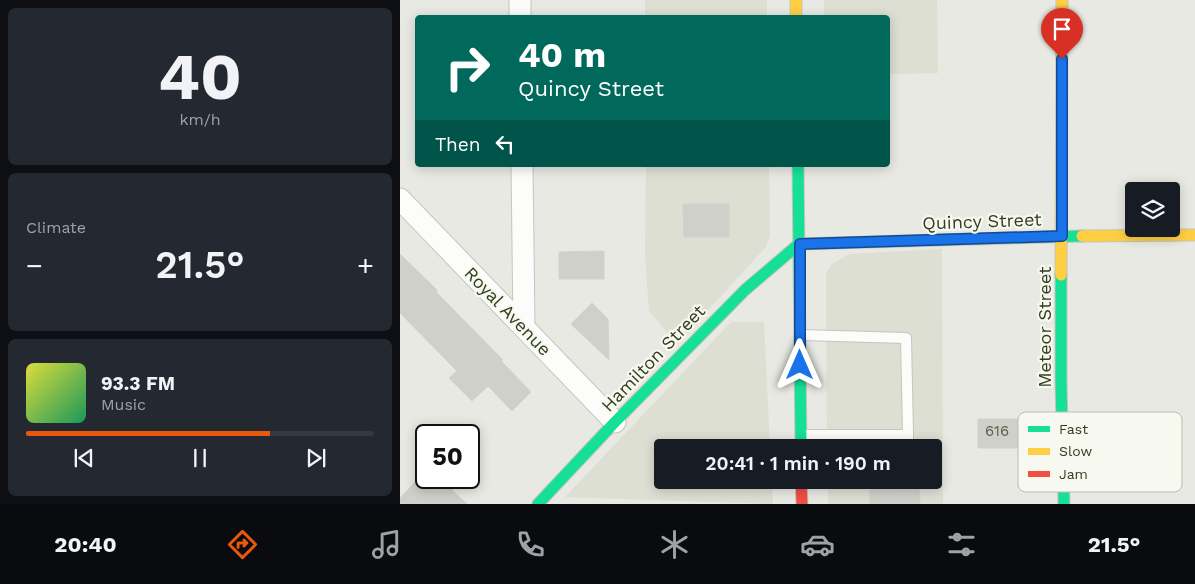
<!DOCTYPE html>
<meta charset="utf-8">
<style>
:root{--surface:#171b24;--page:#242831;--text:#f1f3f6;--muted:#9ea1a6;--line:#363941;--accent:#ea580c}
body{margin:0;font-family:"Work Sans",sans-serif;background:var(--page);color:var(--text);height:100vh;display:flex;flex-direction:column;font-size:19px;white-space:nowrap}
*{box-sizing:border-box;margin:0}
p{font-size:16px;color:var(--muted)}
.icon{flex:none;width:28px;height:28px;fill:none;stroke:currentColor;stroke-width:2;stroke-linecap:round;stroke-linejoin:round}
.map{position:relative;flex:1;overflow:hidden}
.panel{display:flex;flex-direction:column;gap:8px;padding:8px;background:#0d0f14;width:400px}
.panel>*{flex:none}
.hud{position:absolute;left:15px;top:15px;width:475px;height:152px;border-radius:5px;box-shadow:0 2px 12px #0003;background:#00695c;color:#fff;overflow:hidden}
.controls{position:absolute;left:725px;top:182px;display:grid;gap:10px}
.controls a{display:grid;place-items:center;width:55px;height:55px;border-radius:5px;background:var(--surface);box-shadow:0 2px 12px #0003;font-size:25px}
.speed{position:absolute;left:15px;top:424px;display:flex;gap:10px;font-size:25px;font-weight:700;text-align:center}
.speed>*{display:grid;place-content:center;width:65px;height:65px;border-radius:50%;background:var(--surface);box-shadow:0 2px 12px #0003;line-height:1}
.speed .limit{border:2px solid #111;border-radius:8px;background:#fff;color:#111}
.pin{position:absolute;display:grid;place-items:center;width:42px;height:42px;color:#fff;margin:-51px -21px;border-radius:50% 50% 50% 0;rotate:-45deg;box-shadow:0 0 5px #0007}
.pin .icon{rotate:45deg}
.me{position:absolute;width:55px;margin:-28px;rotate:0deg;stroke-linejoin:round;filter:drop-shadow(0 0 4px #0008)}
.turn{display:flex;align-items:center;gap:18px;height:105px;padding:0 20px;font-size:22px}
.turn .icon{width:65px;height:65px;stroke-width:2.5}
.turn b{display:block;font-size:35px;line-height:42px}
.then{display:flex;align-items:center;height:48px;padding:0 20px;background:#0003;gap:10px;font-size:19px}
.big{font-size:38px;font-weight:600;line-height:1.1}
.panel .widget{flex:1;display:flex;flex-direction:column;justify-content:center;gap:8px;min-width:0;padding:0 18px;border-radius:8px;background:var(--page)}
.panel .dial{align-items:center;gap:0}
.dial b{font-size:65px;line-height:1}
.song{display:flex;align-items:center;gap:15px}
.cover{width:60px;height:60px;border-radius:8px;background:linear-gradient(135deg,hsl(60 70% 55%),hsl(150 70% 35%))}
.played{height:5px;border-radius:2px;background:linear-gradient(90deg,var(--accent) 70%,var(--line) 70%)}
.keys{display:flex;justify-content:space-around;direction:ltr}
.heat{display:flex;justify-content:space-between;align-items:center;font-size:28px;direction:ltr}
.trip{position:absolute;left:254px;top:439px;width:288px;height:50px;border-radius:5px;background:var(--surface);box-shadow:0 2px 12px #0003;font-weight:600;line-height:50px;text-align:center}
.menu{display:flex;height:80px;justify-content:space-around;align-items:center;background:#090b0e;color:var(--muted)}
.menu .icon{width:35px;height:35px}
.menu .on{color:var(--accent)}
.menu b{font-size:22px;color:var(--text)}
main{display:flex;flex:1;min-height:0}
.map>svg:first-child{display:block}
.built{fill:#dcdfd2}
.building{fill:#ced0c9;stroke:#d0d2cb}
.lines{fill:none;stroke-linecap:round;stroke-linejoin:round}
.lane-casing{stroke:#c4c6bf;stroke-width:12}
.street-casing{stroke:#c4c6bf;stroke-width:23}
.fast-casing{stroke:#c3c5bb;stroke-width:13}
.slow-casing{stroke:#c3c5bb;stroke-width:13}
.jam-casing{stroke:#c3c5bb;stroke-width:13}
.lane{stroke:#fcfcfb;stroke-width:10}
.street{stroke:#fcfcfb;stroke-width:21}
.fast{stroke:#16e098;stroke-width:11}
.slow{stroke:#ffcf43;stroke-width:11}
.jam{stroke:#f24e42;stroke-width:11}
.route-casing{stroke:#114b97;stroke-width:12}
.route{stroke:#1a73e8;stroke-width:9}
.labels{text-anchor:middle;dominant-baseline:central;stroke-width:4.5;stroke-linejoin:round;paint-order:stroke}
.number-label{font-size:15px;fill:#59634a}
.street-label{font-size:18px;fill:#313e1e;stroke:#f7f8f0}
.key{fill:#f7f8f0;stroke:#bcc0b1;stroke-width:1}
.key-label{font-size:14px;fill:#313e1e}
</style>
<main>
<section class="panel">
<div class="widget dial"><b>40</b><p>km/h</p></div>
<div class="widget"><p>Climate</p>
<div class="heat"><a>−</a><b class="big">21.5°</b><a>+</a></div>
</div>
<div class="widget">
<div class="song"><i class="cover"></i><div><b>93.3 FM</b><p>Music</p></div></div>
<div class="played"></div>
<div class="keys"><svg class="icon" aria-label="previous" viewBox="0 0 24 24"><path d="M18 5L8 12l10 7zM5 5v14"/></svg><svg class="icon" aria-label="pause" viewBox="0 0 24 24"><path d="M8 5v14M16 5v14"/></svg><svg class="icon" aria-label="next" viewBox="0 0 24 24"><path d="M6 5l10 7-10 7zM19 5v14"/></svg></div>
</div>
</section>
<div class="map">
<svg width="795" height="504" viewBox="0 0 795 504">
<rect width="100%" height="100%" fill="#e8e9e2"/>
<!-- built -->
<path class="built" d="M 245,0 L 367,0 L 367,17 L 245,17 Z
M 424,0 L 537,0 L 538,73 L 488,74 L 488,18 L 424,17 Z
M 246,165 L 369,165 L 370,236 L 366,247 L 277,344 L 249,311 L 245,252 Z
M 542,249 L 543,504 L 428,504 L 428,480 L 532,480 L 532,448 L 427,447 L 426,273 L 432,264 L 449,254 Z
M 331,322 L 364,322 L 370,447 L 262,448 L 262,480 L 372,480 L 373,504 L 165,497 Z"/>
<!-- building -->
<path class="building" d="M 283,204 L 329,204 L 329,237 L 284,237 Z
M 204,251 L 204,279 L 159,279 L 159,252 Z
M 0,254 L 37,290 L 36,292 L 103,360 L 101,361 L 131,392 L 112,411 L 88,386 L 72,401 L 49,378 L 57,371 L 0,313 Z
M 192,303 L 208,319 L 209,360 L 171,324 Z
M 578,419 L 620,419 L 620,448 L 578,448 Z
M 19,478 L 44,478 L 55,487 L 52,490 L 67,504 L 0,504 L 0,498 Z
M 519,488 L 520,504 L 470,504 L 470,490 Z"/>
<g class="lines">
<defs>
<path id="lane" d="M 401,335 L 506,338 L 508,435 L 403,435
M 508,435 L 508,448"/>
<path id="street" d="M 120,0 L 120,18
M 122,165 L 124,327
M 0,199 L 215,422"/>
<path id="fast" d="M 398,165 L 401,448
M 399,244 L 682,236
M 661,275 L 661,382 L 664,504
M 138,504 L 215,422 L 345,290 L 399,244"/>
<path id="slow" d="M 396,0 L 396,18
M 682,236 L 795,235
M 661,275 L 662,0"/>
<path id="jam" d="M 401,480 L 402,504"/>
</defs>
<!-- lane casing -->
<use href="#lane" class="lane-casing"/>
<!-- street casing -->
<use href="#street" class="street-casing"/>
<!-- fast casing -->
<use href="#fast" class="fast-casing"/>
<!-- slow casing -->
<use href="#slow" class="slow-casing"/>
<!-- jam casing -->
<use href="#jam" class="jam-casing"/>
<!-- lane -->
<use href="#lane" class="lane"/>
<!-- street -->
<use href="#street" class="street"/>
<!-- fast -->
<use href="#fast" class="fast"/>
<!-- slow -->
<use href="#slow" class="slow"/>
<!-- jam -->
<use href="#jam" class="jam"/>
</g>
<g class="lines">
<defs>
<path id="route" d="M 400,365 L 400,244 L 662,236 L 662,59"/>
</defs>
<!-- route casing -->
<use href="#route" class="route-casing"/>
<!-- route -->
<use href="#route" class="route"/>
</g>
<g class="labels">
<!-- number labels -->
<g class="number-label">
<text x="597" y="431">616</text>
</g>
<!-- street labels -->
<g class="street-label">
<text transform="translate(582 221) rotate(-2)">Quincy Street</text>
<text transform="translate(108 311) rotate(46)">Royal Avenue</text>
<text transform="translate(644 327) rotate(-90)">Meteor Street</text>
<text transform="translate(253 358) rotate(-46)">Hamilton Street</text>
</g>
</g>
<!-- legend -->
<rect x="618" y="412" width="164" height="80" rx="8" class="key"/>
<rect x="628" y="426" width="22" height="6" fill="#16e098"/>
<rect x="628" y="448" width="22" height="7" fill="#ffcf43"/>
<rect x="628" y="471" width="22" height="6" fill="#f24e42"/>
<g class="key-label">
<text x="659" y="434">Fast</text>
<text x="659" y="456">Slow</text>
<text x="659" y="479">Jam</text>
</g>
</svg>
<div class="controls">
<a><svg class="icon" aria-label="layers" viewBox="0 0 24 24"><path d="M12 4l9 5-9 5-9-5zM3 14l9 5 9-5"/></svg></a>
</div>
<div class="speed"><div class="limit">50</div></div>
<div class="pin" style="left:662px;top:59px;background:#d93025"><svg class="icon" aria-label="arrive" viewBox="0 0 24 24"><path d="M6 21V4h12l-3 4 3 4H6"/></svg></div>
<svg class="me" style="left:400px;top:365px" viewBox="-20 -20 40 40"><path d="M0-17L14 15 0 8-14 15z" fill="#1a73e8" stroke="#fff" stroke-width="4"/></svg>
<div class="trip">20:41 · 1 min · 190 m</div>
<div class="hud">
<div class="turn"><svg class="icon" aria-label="right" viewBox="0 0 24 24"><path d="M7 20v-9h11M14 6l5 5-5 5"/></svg><div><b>40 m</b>Quincy Street</div></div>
<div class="then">Then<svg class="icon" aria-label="left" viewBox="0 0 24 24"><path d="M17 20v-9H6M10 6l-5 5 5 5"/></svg></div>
</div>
</div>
</main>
<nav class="menu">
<b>20:40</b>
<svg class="icon on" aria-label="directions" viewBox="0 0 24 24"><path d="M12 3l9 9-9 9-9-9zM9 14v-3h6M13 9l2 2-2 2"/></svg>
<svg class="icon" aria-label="music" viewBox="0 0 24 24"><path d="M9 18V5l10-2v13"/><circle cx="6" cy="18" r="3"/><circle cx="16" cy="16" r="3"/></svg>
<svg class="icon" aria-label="phone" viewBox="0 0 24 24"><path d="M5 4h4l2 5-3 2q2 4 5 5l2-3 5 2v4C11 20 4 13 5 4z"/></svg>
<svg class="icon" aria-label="climate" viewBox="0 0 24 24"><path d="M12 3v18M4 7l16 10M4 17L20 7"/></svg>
<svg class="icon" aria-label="car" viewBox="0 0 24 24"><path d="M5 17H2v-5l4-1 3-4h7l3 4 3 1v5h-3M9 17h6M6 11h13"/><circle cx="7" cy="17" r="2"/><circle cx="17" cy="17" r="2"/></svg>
<svg class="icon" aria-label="filters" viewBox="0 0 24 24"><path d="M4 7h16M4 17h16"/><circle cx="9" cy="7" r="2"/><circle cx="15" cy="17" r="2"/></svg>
<b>21.5°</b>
</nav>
